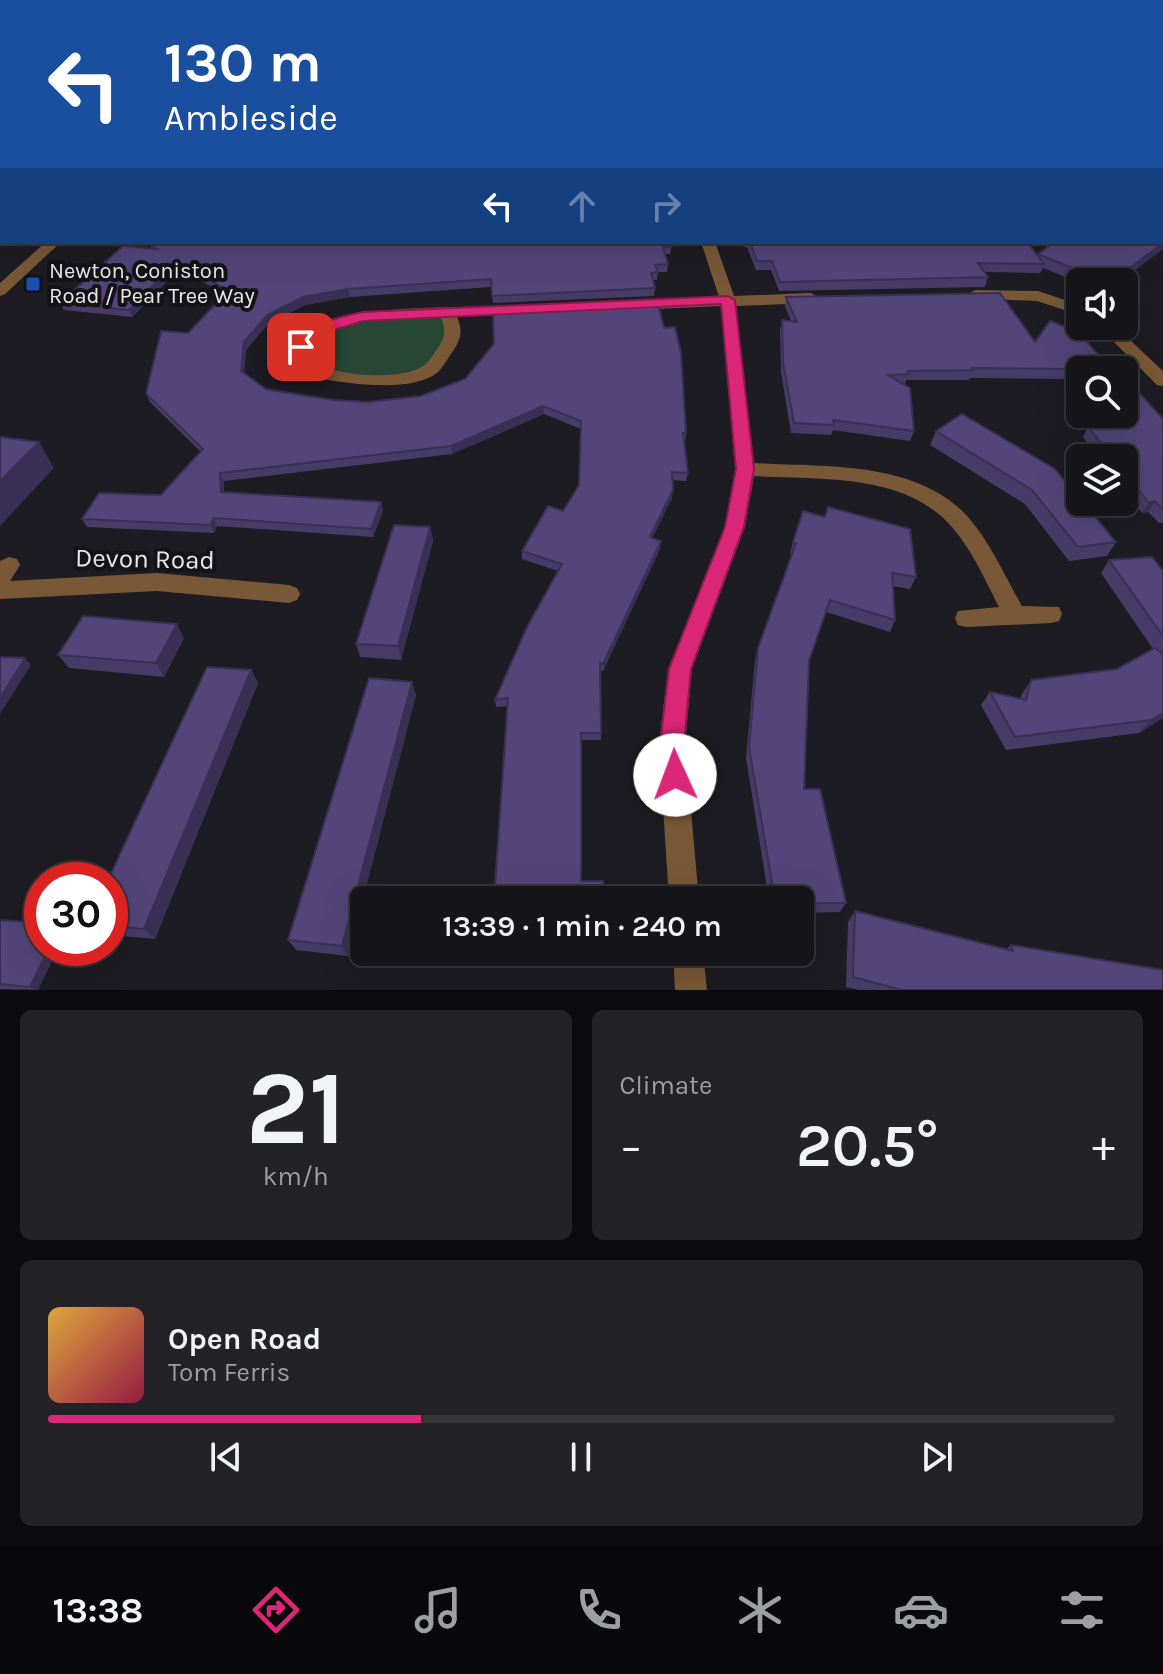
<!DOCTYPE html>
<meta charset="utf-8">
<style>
:root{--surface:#16151a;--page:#232227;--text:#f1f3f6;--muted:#9e9fa2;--line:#353439;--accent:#db2777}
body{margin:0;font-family:Karla,sans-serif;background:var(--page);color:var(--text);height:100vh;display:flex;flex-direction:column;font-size:30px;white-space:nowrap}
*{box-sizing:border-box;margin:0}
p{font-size:26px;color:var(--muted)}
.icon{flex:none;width:44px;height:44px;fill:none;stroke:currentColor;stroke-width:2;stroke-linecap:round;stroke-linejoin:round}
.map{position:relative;height:990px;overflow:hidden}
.details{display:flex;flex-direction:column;gap:20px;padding:20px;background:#0c0c0e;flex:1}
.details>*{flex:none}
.banner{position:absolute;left:0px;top:0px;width:1164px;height:244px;box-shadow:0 8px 32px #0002,0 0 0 2px var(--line);background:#1a4fa0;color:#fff;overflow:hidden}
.controls{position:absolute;left:1066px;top:268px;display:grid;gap:16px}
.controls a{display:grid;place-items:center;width:72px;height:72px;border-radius:12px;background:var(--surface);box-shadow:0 8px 32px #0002,0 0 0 2px var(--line);font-size:40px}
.speed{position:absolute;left:24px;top:862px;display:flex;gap:16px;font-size:40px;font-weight:700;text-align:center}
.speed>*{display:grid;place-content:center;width:104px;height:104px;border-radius:50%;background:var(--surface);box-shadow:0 8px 32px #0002,0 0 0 2px var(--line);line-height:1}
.speed .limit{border:12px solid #d22;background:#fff;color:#111}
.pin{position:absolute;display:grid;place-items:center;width:68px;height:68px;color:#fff;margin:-34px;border-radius:16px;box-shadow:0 4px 12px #0006}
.me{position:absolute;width:88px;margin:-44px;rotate:358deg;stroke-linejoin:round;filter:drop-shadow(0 0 6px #0008)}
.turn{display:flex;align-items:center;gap:28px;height:168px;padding:0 32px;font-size:36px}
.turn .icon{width:104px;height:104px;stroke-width:2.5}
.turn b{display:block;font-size:56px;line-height:68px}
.lanes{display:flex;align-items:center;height:76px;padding:0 32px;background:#0003;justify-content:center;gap:40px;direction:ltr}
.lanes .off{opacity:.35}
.big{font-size:60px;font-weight:600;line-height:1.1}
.details .widget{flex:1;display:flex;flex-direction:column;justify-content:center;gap:12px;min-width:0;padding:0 28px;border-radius:12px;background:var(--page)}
.details .dial{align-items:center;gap:0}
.dial b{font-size:104px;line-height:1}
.song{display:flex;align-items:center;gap:24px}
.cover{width:96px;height:96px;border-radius:12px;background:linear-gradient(135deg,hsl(40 70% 55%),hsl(340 70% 35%))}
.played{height:8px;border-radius:4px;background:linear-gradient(90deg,var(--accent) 35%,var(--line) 35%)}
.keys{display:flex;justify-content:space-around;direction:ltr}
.heat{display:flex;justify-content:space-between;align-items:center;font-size:44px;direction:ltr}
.details .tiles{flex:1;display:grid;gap:20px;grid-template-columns:1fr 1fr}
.widget:last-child{grid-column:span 2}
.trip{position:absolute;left:350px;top:886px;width:464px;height:80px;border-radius:12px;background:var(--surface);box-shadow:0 8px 32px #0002,0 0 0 2px var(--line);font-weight:600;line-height:80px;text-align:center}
.tabs{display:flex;height:128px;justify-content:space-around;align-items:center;background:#09080a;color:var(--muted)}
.tabs .icon{width:56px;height:56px}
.tabs .selected{color:var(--accent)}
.tabs b{font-size:36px;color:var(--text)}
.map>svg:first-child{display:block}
.green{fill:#274734}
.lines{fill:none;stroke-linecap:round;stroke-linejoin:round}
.minor{fill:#785836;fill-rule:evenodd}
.highway{fill:#faa84b;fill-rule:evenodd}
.wall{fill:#473b68}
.shaded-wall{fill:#3a3055}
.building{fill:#534579;stroke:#3a3055;stroke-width:2}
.route{fill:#db2777;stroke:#8e194d;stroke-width:2}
.transit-dot{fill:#1a4fb4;stroke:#141318;stroke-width:3}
.labels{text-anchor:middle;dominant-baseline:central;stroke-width:8;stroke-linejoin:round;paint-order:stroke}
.far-poi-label{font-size:22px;fill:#e8e8eb;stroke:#141318;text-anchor:start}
.street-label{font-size:26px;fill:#e8e8eb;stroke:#141318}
</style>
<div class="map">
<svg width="1163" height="990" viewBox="0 0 1163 990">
<rect width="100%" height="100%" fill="#1d1c22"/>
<!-- green -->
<path class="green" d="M 448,315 L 452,341 L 412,377 L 315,373 L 301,347 L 335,322 Z"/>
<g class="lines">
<!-- minor -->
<path class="minor" d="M 601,0 L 611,0 L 612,2 L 602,2 Z
M 1162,166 L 1163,166 L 1163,174 L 1162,174 Z
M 0,228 L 2,228 L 2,236 L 0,236 Z
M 46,242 L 61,242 L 5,294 L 0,296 L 0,283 Z
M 701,242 L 715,242 L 734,296 L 811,293 L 819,298 L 811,303 L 736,306 L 754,463 C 824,467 917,460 968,517 C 991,543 1005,577 1022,606 L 1059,607 L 1062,614 L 1059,621 L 1051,623 L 966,627 L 958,625 L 955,618 L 958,611 L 999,607 C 985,580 972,550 952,527 C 904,472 820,480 754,476 L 745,527 L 692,669 L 685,744 L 699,900 L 669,900 L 659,744 L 668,669 L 725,527 L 735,469 L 721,306 L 631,310 L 623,305 L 631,300 L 719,297 Z
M 975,290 L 1038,291 L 1080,305 L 1080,315 L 1037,301 L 970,298 L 967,295 Z
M 519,306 L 525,308 L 525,314 L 457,317 C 463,331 461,339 453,351 C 448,358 443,367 438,372 C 412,394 346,383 315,378 L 309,377 L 292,360 C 293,350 296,339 304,332 C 334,303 475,308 519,306 ZM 441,318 C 447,332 444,340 435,352 C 432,356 428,363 423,366 C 399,382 329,376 309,359 L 315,339 C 347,315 403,319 441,318 Z
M 1098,326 L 1115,326 L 1163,371 L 1163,386 L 1157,385 Z
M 9,557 L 17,559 L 20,565 L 10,581 L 157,573 L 289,585 L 297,588 L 300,594 L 297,600 L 289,603 L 157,591 L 0,599 L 0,561 Z
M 673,952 L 703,952 L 707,990 L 675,990 Z"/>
<!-- highway -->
<path class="highway" d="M 1144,0 L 1155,0 L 1156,2 L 1145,2 Z"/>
</g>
<!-- wall -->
<path class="wall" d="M 741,242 L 1027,242 L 1037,255 L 1038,254 L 1163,249 L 1119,282 L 1080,282 L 1080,283 L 1043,268 L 1040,273 L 984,272 L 988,277 L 985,287 L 779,291 L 771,270 L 756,270 L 747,247 L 744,247 Z
M 150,244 L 671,247 L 670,254 L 665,254 L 668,264 L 667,272 L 658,272 L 657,280 L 653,280 L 655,288 L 654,296 L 493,303 L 491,287 L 350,297 L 305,305 L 269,323 L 246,350 L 244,373 L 266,389 L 333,400 L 368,402 L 421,396 L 465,379 L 686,433 L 685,442 L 684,442 L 688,473 L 686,481 L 672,480 L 672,498 L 652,538 L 660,549 L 603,671 L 600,671 L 601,740 L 581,740 L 494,900 L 508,706 L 496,707 L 495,700 L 558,571 L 522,559 L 522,551 L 563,511 L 579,485 L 581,429 L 544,414 L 452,454 L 224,481 L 224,492 L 381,502 L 383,511 L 373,537 L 217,526 L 214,533 L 87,527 L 82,519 L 161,495 L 201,452 L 150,402 L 146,394 L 188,333 L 225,295 L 180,268 L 132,317 L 64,310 L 60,303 L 151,248 Z
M 786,297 L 1035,342 L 1080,370 L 1080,392 L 1069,379 L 970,378 L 969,380 L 906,380 L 905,384 L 914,431 L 910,441 L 833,430 L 831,435 L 791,433 L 781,372 L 780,330 L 782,320 L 791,321 L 785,306 Z
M 1098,414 L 1124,414 L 1163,419 L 1163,523 L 1159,523 L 1148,512 L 1142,513 L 1124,490 L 1124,458 L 1099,458 L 1083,437 L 1088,427 L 1107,425 Z
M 936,431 L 1116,542 L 1107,556 L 1069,561 L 1025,504 L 930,445 Z
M 430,527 L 433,541 L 401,660 L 360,657 L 356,644 Z
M 793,542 L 916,577 L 910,589 L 892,586 L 895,620 L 890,632 L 826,612 L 809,662 L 804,789 L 846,903 L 840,912 L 800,913 L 800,900 L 769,900 L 746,758 L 755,660 L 758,648 L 792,555 L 790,554 Z
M 1109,560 L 1163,571 L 1163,718 L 1139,733 L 1006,750 L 981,705 L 990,692 L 1020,699 L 1022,694 L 1031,680 L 1117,669 L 1153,649 L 1101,573 Z
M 184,638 L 164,677 L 69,668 L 58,655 Z
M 251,670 L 258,683 L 155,939 L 110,935 L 110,880 Z
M 412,682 L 416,695 L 348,956 L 296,950 L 288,940 Z
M 855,911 L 1006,949 L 1011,945 L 1163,990 L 859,990 L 846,987 L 848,922 Z
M 0,920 L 58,948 L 38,990 L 0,989 Z
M 517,952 L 580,952 L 580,953 L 517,953 Z"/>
<!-- shaded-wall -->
<path class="shaded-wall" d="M 2,159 L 2,174 L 0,176 L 0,161 Z
M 1163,243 L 1163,249 L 1119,282 L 1111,282 Z
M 177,261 L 180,268 L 132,317 L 129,310 Z
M 348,289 L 350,297 L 305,305 L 269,323 L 246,350 L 243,379 L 241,371 L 244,342 L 267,315 L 303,297 Z
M 543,406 L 544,414 L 452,454 L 451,446 Z
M 39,442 L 54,468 L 0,526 L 0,481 Z
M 220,473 L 224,481 L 224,500 L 221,492 Z
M 673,490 L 672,498 L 649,545 L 650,537 Z
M 1155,501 L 1148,512 L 1142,513 L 1149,503 Z
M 381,502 L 383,511 L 373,537 L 371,529 Z
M 214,518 L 217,526 L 214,533 L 210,525 Z
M 430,527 L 433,541 L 401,660 L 398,646 Z
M 661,541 L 660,549 L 603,671 L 603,664 Z
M 177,624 L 184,638 L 164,677 L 156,663 Z
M 25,658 L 31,665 L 0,714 L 0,698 Z
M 251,670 L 258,683 L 155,939 L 144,929 Z
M 412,682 L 416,695 L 348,956 L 342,946 Z
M 1163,713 L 1163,718 L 1139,733 L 1151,720 Z
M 49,948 L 58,948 L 38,990 L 35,990 L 30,987 Z"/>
<!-- building -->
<path class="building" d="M 27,0 L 603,0 L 605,2 L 25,2 Z
M 689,0 L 855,0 L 852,2 L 657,2 Z
M 0,10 L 2,10 L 2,159 L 0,161 Z
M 1162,212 L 1163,243 L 1111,282 L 1107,282 L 1038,254 L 1055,242 L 1162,242 Z
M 168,242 L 669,242 L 671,247 L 663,247 L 668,264 L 655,265 L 658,272 L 651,273 L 655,288 L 492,296 L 491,279 L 348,289 L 303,297 L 267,315 L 244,342 L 241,371 L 266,389 L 333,400 L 368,402 L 421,396 L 465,379 L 494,344 L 493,311 L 658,303 L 664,328 L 675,327 L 681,353 L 686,433 L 683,433 L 688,473 L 672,472 L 673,490 L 650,537 L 661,541 L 603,664 L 600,663 L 601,733 L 581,733 L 581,881 L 603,881 L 603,900 L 494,900 L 508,698 L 495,700 L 527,627 L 562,564 L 522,551 L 548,506 L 563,511 L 579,485 L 581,421 L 543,406 L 451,446 L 220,473 L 221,492 L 381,502 L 371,529 L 214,518 L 210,525 L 82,519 L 99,493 L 161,495 L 203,449 L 146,394 L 161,331 L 188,333 L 228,291 L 177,261 L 129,310 L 60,303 L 123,246 L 157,249 L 150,244 Z
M 750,242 L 1027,242 L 1044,264 L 978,263 L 988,277 L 780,282 L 772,261 L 757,261 Z
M 1000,293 L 1035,342 L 1050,321 L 1077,331 L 1107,364 L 1113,363 L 1119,370 L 1080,370 L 1080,375 L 1074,369 L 972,368 L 973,370 L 908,371 L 908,374 L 888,375 L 910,388 L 914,431 L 833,420 L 834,425 L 794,423 L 783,362 L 782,320 L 797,322 L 786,297 Z
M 1124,376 L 1163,419 L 1163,510 L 1155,501 L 1149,503 L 1124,471 L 1124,458 L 1113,458 L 1088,427 L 1121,424 L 1112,414 L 1124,414 Z
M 962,414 L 1055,469 L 1080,499 L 1080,502 L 1083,502 L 1116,542 L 1078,547 L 1032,490 L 936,431 Z
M 0,437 L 39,442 L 0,481 Z
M 828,507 L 910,529 L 916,577 L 892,573 L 895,620 L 830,600 L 809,661 L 804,789 L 820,789 L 846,903 L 800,903 L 800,900 L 775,900 L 749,747 L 758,648 L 796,543 L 793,542 L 803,511 L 825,517 Z
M 394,525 L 430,527 L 398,646 L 356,644 Z
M 1152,557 L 1163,571 L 1163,636 L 1109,560 Z
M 83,616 L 177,624 L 156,663 L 58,655 Z
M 1155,648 L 1163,654 L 1163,713 L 1151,720 L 1015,737 L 990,692 L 1026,700 L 1031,680 L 1117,669 Z
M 0,657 L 25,658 L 0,698 Z
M 207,667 L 251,670 L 144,929 L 110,926 L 110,880 L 108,880 Z
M 369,678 L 412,682 L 342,946 L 288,940 Z
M 855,911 L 1013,951 L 1011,945 L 1163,970 L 1163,990 L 902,990 L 853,977 Z
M 0,920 L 42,923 L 42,948 L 49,948 L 30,987 L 0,984 Z"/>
<!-- route -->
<path class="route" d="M 728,296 L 735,300 L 754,469 L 744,527 L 691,669 L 684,744 L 687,775 L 683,783 L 675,786 L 666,783 L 660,744 L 669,669 L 725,527 L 736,469 L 721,304 L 363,321 L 318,335 L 307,350 L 296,350 L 294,347 C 312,322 334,318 363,312 Z"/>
<!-- markers -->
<rect class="transit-dot" x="25" y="276" width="16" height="16" rx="4"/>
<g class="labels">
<!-- far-poi labels -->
<g class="far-poi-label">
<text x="49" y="271">Newton, Coniston<tspan x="49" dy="25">Road / Pear Tree Way</tspan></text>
</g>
<!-- street labels -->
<g class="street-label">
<text transform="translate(145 559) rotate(1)">Devon Road</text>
</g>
</g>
</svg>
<div class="controls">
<a><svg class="icon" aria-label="sound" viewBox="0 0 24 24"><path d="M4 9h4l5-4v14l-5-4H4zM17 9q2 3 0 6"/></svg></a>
<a><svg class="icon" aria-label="search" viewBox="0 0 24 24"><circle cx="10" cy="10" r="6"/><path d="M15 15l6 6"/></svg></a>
<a><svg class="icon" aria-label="layers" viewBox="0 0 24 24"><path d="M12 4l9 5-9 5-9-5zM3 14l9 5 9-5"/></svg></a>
</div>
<div class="speed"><div class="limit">30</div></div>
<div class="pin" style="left:301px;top:347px;background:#d93025"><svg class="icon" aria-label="arrive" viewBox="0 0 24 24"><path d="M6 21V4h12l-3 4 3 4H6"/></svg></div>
<svg class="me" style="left:675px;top:775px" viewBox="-20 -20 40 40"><circle r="19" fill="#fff"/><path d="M0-13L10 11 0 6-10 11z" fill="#db2777"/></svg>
<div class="trip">13:39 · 1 min · 240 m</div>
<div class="banner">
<div class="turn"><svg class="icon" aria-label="left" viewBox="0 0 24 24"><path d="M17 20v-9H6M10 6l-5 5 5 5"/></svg><div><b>130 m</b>Ambleside</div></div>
<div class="lanes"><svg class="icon" aria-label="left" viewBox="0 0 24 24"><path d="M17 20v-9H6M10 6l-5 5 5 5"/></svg><svg class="icon off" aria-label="ahead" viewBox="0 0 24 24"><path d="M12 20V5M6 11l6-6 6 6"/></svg><svg class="icon off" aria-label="right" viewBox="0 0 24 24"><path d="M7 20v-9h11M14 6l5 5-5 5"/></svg></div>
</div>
</div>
<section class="details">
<div class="tiles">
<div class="widget dial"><b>21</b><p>km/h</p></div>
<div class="widget"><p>Climate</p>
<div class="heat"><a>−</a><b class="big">20.5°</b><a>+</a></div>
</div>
<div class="widget">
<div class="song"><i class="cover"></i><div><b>Open Road</b><p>Tom Ferris</p></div></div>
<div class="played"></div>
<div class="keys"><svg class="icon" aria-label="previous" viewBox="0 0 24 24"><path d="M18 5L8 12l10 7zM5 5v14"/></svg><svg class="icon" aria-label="pause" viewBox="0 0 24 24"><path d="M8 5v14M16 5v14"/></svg><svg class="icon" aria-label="next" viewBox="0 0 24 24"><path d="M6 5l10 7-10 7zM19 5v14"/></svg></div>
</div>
</div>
</section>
<nav class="tabs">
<b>13:38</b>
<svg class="icon selected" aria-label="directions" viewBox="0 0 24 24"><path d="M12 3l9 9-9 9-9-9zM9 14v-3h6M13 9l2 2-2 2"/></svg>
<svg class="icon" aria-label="music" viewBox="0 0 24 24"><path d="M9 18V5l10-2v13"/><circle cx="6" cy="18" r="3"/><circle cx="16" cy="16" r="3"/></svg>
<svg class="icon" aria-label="phone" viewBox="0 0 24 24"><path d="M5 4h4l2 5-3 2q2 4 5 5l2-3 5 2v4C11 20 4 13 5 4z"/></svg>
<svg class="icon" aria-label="climate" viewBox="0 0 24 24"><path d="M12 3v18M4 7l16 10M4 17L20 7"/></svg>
<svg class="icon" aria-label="car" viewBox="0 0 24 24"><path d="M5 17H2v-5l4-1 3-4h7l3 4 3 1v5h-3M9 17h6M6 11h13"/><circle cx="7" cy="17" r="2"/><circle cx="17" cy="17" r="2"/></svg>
<svg class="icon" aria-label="filters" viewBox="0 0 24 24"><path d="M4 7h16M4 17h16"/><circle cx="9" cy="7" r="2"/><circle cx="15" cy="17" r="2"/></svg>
</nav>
